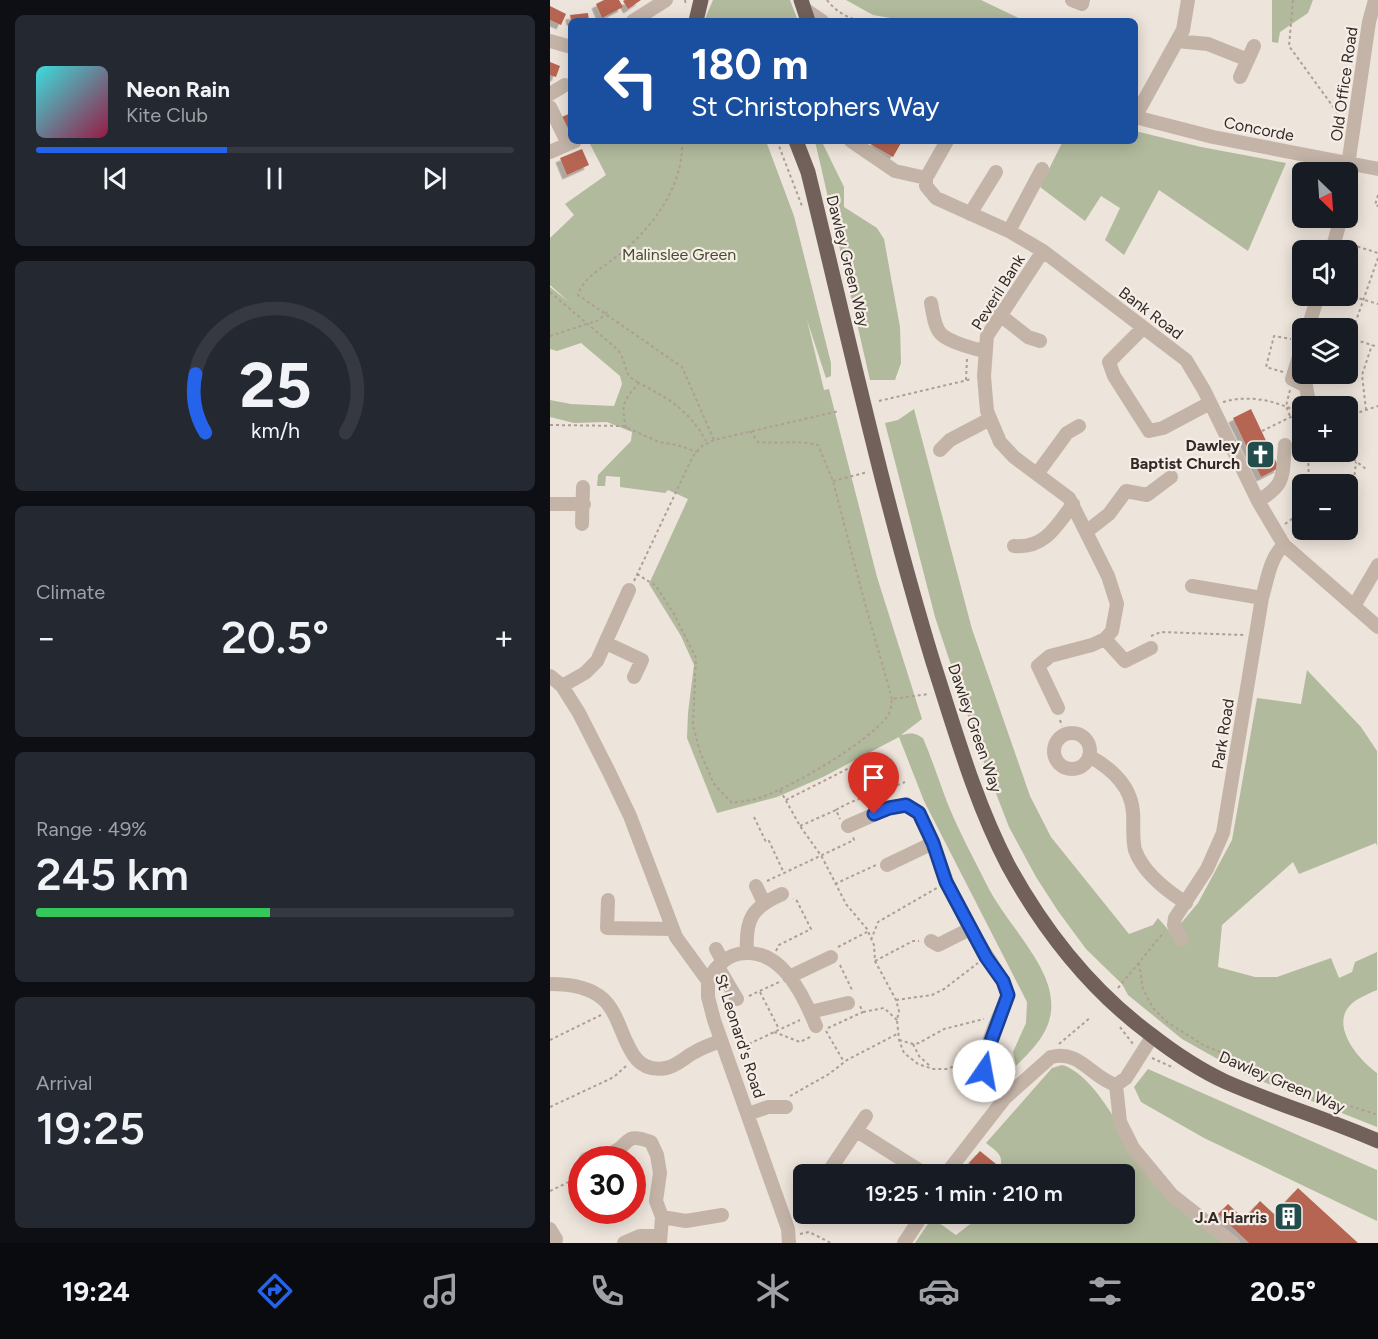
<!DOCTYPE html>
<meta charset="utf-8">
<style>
:root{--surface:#171b24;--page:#242831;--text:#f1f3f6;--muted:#9ea1a6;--line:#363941;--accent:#2563eb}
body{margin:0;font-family:Figtree,sans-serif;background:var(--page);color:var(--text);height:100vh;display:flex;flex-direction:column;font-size:22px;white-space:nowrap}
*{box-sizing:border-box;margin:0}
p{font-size:20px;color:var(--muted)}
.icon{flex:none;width:33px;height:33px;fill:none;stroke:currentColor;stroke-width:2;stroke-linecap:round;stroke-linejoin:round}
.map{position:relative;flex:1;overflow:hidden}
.side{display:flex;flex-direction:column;gap:15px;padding:15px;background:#0d0f14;width:550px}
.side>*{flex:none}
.top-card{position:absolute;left:18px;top:18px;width:570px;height:126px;border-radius:9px;box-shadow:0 3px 15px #0003;background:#1a4fa0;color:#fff;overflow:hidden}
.needle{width:39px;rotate:155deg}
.tools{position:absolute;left:742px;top:162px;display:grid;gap:12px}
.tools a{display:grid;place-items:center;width:66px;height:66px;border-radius:9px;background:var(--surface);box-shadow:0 3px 15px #0003;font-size:30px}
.speed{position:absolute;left:18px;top:1146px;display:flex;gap:12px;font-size:30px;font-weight:700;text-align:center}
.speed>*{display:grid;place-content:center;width:78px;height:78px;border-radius:50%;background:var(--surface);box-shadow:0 3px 15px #0003;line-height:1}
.speed .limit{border:9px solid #d22;background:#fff;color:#111}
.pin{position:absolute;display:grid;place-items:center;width:51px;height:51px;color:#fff;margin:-62px -26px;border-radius:50% 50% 50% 0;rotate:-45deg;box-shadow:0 0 6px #0007}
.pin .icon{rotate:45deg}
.me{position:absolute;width:66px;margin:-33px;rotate:12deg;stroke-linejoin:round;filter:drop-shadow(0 0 4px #0008)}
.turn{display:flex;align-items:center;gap:21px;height:126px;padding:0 24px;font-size:27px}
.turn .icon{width:78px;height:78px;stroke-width:2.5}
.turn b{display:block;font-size:42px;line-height:51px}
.big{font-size:45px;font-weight:600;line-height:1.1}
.side .card{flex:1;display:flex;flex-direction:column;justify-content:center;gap:9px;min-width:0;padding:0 21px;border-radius:9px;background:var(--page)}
.side .dial{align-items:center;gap:0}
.dial svg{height:156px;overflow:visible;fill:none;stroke:var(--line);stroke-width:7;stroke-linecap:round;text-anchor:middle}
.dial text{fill:var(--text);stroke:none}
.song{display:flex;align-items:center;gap:18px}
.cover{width:72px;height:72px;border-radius:9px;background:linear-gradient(135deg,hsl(180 70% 55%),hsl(340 70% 35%))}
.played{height:6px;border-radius:3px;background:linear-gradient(90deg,var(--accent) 40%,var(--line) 40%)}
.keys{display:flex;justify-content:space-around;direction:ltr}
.heat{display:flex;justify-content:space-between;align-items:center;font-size:33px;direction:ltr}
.charge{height:9px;border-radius:4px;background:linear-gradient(90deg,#34c759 49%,var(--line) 0)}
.trip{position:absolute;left:243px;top:1164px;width:342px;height:60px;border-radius:9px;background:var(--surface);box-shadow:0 3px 15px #0003;font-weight:600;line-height:60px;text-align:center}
.menu{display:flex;height:96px;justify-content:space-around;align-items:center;background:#090b0e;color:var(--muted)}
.menu .icon{width:42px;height:42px}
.menu .on{color:var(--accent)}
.menu b{font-size:27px;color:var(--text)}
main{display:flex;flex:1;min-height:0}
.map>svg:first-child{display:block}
.green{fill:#b2ba9d}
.building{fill:#b56551;filter:url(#shadow)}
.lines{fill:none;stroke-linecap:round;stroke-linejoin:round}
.path{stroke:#af9e93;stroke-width:2;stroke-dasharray:3 3;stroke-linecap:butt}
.minor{stroke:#c4b4a8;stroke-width:14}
.major{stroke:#72615a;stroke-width:15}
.route-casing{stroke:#184099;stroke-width:15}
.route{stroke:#2563eb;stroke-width:10}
.labels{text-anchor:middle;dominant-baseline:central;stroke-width:4.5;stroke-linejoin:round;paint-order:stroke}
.street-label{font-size:16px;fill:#322a27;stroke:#f6eee6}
.park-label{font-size:16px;fill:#434d2f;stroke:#f6eee6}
.poi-label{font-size:16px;font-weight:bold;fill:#322a27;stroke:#f6eee6;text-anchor:end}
</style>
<main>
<section class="side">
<div class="card">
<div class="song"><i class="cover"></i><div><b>Neon Rain</b><p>Kite Club</p></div></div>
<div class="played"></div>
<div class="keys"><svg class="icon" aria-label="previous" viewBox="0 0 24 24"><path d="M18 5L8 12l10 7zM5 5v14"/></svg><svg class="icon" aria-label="pause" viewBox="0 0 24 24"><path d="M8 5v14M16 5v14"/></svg><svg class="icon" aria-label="next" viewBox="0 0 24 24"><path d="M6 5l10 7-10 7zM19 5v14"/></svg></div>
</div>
<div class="card dial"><svg viewBox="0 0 100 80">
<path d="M14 69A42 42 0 1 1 86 69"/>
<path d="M14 69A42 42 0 0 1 9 39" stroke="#2563eb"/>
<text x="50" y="56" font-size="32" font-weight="700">25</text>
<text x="50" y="72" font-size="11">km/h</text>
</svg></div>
<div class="card"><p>Climate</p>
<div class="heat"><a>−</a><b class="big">20.5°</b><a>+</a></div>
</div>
<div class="card"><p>Range · 49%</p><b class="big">245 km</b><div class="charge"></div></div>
<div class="card"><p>Arrival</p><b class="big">19:25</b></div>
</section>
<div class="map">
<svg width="828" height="1243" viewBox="0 0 828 1243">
<defs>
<filter id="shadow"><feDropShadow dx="-4.5" dy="4.5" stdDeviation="0" flood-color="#0004"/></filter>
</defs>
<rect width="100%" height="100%" fill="#ede4db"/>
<!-- green -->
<path class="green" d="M 163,0 L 240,0 L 248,21 L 154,21 Z
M 296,0 L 431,0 L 475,21 L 358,21 L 323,15 Z
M 722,0 L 763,0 L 758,13 L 730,32 L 728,43 L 722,42 Z
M 585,131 L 651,147 L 736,163 L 698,251 L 609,190 L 574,255 L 555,240 L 570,208 L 551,196 L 535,221 L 490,187 L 513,141 L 585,141 Z
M 45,141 L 216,141 L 244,216 L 281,363 L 281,376 L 276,378 L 257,320 L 274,390 L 279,389 L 327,577 L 372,719 L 351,735 C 360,733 364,732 373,738 C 382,759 389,781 397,802 C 409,832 425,861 439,889 C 456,922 499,964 501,1000 C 504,1029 484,1048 466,1066 L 463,1052 L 476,1023 L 477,1002 L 374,801 L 349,737 L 273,777 L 227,797 L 167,813 L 137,738 L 138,713 L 144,665 L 131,636 L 99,584 L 138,499 L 118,490 L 115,493 L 70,487 L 70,477 L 56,476 L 55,486 L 47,486 L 48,475 L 81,441 L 82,432 L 57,422 L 24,423 L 0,417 L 0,400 L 21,404 L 64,406 L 72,384 L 70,376 L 31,343 L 7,351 L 0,349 L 0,287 L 19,302 L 0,285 L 0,238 L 24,215 L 15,204 L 56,175 L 40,144 Z
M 265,141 L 274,141 L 273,144 L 294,187 L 294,207 L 327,228 L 334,239 L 350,327 L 351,363 L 345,380 L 320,380 Z
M 364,409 L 422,629 L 480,796 L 501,837 L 579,934 L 603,925 L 608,918 L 622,934 L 648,903 L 682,840 L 707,698 L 751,704 L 757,670 L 811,727 L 827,751 L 827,846 L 826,843 L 749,874 L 743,862 L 672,925 L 668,967 L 705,977 L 727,977 L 781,958 L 789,978 L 802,972 L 805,962 L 827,952 L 827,990 C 821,992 816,995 810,998 C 774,1017 804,1056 827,1073 L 827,1127 L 696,1075 L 632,1039 L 578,995 L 572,984 L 536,949 L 508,911 L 486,877 L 459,827 L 430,752 L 385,617 L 335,423 L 348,420 Z
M 512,1065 C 548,1075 579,1148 602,1178 C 621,1205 648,1224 674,1243 L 365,1243 L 382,1218 L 406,1235 L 433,1214 L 574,1214 L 574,1174 L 448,1174 C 455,1156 450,1154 436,1143 L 502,1068 Z
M 598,1069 L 827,1170 L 827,1221 L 654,1138 L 591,1102 L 584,1087 Z"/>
<!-- building -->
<path class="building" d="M 54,0 L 69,0 L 73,7 L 52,18 L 46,4 Z
M 75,0 L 91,0 L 78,9 L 73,1 Z
M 0,6 L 16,14 L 11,25 L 0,20 Z
M 38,13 L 39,21 L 21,21 L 20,15 Z
M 0,62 L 10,66 L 6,77 L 0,75 Z
M 21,113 L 21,129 L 14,133 L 7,119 Z
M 315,141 L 347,141 L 351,143 L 343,157 Z
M 32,149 L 39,165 L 17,175 L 10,158 Z
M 701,409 L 729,468 L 711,477 L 683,418 Z
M 430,1151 L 446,1164 L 438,1174 L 433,1174 L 419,1163 Z
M 748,1188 L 808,1243 L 699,1243 L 668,1214 L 678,1204 L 694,1219 L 710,1201 L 724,1214 Z"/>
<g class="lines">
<!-- path -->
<path class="path" d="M 135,0 L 136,6
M 277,0 C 285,11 296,17 309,21
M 743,0 L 739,46 L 792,119
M 132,141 C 134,187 101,230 66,257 C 53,268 33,277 28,295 L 132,367 L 164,440
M 227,141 L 252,206
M 828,195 L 825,205 L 828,206
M 796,243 L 828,253
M 828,258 L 800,338 L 828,347
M 0,292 L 68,350 C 79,365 71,374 89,383
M 798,295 L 828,304
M 0,336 L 49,320 L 59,310
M 733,372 L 716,367 L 724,336 L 741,339
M 416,380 L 417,359
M 740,390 L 736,406 L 740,416
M 329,401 L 422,379
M 673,402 C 700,394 729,401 753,415
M 816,410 L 812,375 L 822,345
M 798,416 L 828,406
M 0,425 L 73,426 L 109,442 L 127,445 L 147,452
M 76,428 C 71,404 73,401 89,383 C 118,398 140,411 156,441
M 200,431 L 208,442 C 228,444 248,440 268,445 L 283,481 L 311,589 L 342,699
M 712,431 L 749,413
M 794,452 L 816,469
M 283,481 L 318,472
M 759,484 L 758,454 L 760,452
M 798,489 L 803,488 L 806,462
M 735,524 L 753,511
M 87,574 L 106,586 L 124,614 L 146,658 L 143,725 L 150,752 L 164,784 L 182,803 C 191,801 201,801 209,798 C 241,788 318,742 337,717 C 341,712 341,705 342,699 L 379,694
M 84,581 L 143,456 L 152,446 L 164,440 L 289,411
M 601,636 L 611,632 L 694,635
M 510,720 L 512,726
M 230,790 L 250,826 L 272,857 L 296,904 L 317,929 L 324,945 L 325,961 L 346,1000 L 349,1011 L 347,1020 L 349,1040 L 354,1053 L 368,1064 L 383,1069 L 398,1069 L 406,1065 L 408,1067
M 236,800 L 325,755 L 341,788
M 286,810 C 307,797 332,792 355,782
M 204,817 L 216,842 L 219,841 L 234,873
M 250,826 L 286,810 L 290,819
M 217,881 L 304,840 L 303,837
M 285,884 L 326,865
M 321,940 L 328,922 L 387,888
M 288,947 L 317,932
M 226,951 L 229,945 L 261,929 L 247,901 L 243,899
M 325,961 L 363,941 L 369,941
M 589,963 L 593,989 L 603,1008 L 617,1022 L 653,1045 L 714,1070 L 757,1092 L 828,1115
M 290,965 L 303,992
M 568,988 L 614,932
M 210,992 L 229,1029
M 199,996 L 229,982
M 346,1000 L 382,995 L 394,989 L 428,963
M 313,1012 L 334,1008 L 347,1020
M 570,1027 L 583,1044
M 278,1028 L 313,1012 L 310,1006
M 276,1031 L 294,1062
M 224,1032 L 250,1042 L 262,1036
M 0,1040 L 51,1015
M 349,1040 L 363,1044 L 369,1043 L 394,1029 L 434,1019
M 363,1044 L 369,1056 L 381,1067
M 509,1044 L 541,1017
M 188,1049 L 250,1020
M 602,1058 L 624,1068
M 240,1096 L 279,1074 L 297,1060 L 349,1033
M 0,1107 L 64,1077 L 76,1066
M 0,1191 L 25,1179 L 30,1169
M 250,1234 L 259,1232 L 281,1243"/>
<!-- minor -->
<path class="minor" d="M 522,0 L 532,4 L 533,0
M 256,10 L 272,21
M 83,21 L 116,0
M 0,41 L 21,47
M 627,41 L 658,44 L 698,60
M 690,77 L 704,46
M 0,94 L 15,85
M 0,107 L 18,144
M 585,117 L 663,137 L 828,169
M 585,117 L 633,30 L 638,0
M 301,141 L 345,171 L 376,178
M 397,141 L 376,178 L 376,186 L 386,198 L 459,231 L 493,251 L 636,360 L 654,390 L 708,501 L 734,545 L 828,627
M 0,152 L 25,141
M 797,172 L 819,22 L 825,0
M 420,214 L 446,172
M 459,231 L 492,169
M 782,250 L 791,218
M 493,251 L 437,336 L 434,376 L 437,411 L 450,442 L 464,457 L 519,498 L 558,576 L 567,604 L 562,631 L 555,639 L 542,645 L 500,656 L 488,666 L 508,708
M 381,303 C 383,312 384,327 391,334 C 399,342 424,349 435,351
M 450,315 L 478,337 L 490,341
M 593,328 L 559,362 L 564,376 L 599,431 L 613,428 L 660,403
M 758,328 L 768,296
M 753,344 L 742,379 L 756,386 L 758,397
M 390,450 L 400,440 L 440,419
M 487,474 L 517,433 L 529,426
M 708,501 C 737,484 732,475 735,445
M 0,504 L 34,504
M 32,524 L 33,487
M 536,532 L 559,514 L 576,491 L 597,495 L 621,477
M 464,546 C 495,549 507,525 523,504
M 642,586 L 712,598
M 804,606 L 828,565
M 555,639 L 575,661 L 601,648
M 56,643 L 92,660 L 84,677
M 0,676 L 12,686 L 35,673 L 47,661 L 79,590
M 12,686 L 29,713 L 59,772 L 80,816 L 126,937 L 158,981 L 158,997 L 164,1020 L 238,1229 L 239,1243
M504 751a18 18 0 1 1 36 0a18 18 0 1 1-36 0Z
M 539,756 C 561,768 581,786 583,812 C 584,824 582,838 585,850 C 593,872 617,891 636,903
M 298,826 L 339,808 L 356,805 L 368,813 L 383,843 L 397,882 L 420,929 L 453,981 L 458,995 C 450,1015 425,1062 437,1081 C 441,1088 449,1093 455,1098
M 337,865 L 383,843
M 206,886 L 214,903
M 58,900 L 57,928 L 123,929
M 631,939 L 624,925 L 625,918 L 657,869 L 673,833 L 712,598 C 717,581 720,557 734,545
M 381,941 L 388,945 L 420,929
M 166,949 L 173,962
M 197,952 C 195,919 202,907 232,894
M 168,967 L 187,999
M 239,977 L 281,957
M 158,981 C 163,970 174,957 188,954 C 230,945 253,994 266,1026
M 0,984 C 17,984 40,987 53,999 C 77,1020 73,1076 116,1068 C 127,1066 135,1057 145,1052 C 153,1047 162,1044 171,1041
M 260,1012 L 298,1003
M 415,1075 L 434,1066
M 566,1085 L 570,1122 L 583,1148 L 622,1195 L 683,1243
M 198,1114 L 218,1107 L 236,1107
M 307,1131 L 375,1174
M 36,1159 C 44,1157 53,1156 61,1153 C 81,1146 72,1131 101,1142 L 107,1155 L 110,1173 L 106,1201 L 112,1217 L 110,1243
M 277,1174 L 316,1116
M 396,1174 L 455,1098 L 501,1057 C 529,1049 542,1078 566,1085 L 576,1078 L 602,1037
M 112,1217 L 136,1221 L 172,1215
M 0,1229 L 6,1239 L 5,1243
M 74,1243 L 90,1236 L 109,1236
M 354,1243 L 373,1214"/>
<!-- major -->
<path class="major" d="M 251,0 L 258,21
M 146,21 L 151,0
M 246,141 L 258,172 C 298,336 334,501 383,662 C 405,730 425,802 458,865 C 493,929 541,990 600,1034 C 623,1052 650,1070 676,1082 C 726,1104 778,1119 828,1141"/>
</g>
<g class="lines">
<defs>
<path id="route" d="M 324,814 L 339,808 L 356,805 L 369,813 L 383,843 L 396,882 L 436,957 L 453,981 L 458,995 L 434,1060 L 434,1071"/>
</defs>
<!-- route casing -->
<use href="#route" class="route-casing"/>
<!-- route -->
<use href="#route" class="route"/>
</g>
<!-- icons -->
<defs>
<symbol id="church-square" viewBox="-11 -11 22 22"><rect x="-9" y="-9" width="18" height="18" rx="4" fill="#234d4d" stroke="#f6eee6"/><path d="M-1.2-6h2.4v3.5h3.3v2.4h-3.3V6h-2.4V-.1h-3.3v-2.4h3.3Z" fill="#fff"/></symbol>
<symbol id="building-square" viewBox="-11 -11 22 22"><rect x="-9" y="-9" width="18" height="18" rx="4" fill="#234d4d" stroke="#f6eee6"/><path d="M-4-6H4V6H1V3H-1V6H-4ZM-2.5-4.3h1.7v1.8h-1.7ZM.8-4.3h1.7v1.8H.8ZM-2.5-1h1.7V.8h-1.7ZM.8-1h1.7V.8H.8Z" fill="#fff"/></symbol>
</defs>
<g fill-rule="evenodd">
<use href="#church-square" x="694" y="438" width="33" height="33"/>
<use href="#building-square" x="722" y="1200" width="33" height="33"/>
</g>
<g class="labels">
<!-- street labels -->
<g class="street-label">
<text transform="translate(794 84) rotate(-82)">Old Office Road</text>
<text transform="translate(709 129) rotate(11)">Concorde</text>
<text transform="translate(298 261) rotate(76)">Dawley Green Way</text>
<text transform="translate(448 292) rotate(-58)">Peveril Bank</text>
<text transform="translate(601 313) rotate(37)">Bank Road</text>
<text transform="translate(425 728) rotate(71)">Dawley Green Way</text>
<text transform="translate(673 734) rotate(-81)">Park Road</text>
<text transform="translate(190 1036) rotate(72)">St Leonard's Road</text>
<text transform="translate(732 1082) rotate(23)">Dawley Green Way</text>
</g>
<!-- park labels -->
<g class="park-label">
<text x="129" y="254">Malinslee Green</text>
</g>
<!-- poi labels -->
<g class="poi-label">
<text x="690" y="445">Dawley<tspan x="690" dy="18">Baptist Church</tspan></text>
<text x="717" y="1217">J.A Harris</text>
</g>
</g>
</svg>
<div class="tools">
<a><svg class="needle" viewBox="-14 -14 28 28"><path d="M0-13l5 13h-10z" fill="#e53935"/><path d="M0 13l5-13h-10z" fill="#9ea1a6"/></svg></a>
<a><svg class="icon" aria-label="sound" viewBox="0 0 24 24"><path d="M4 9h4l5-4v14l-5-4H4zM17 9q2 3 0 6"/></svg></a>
<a><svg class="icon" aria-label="layers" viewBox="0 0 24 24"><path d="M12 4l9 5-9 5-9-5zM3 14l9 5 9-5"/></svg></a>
<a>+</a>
<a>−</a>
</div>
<div class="speed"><div class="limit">30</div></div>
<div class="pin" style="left:324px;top:814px;background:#d93025"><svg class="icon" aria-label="arrive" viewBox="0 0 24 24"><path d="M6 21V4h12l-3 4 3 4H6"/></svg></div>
<svg class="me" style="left:434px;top:1071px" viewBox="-20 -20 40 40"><circle r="19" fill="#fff"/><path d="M0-13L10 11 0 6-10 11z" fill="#2563eb"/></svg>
<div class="trip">19:25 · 1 min · 210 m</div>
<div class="top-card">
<div class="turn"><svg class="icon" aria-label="left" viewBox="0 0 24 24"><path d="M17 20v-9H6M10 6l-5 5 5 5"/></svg><div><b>180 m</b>St Christophers Way</div></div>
</div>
</div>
</main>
<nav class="menu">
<b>19:24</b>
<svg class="icon on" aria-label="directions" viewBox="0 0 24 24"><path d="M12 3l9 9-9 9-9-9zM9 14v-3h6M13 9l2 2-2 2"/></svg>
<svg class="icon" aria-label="music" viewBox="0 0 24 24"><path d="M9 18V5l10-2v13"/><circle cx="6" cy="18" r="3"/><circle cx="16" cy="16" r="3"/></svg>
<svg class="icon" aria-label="phone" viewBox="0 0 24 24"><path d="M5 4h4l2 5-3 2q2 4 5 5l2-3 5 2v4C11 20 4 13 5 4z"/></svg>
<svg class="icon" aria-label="climate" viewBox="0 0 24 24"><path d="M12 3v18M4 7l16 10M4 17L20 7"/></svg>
<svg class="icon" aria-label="car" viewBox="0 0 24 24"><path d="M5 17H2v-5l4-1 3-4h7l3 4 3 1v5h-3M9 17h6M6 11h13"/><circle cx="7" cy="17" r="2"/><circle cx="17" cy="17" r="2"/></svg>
<svg class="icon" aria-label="filters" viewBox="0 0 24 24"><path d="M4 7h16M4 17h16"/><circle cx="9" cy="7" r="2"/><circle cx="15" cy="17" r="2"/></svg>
<b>20.5°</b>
</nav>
